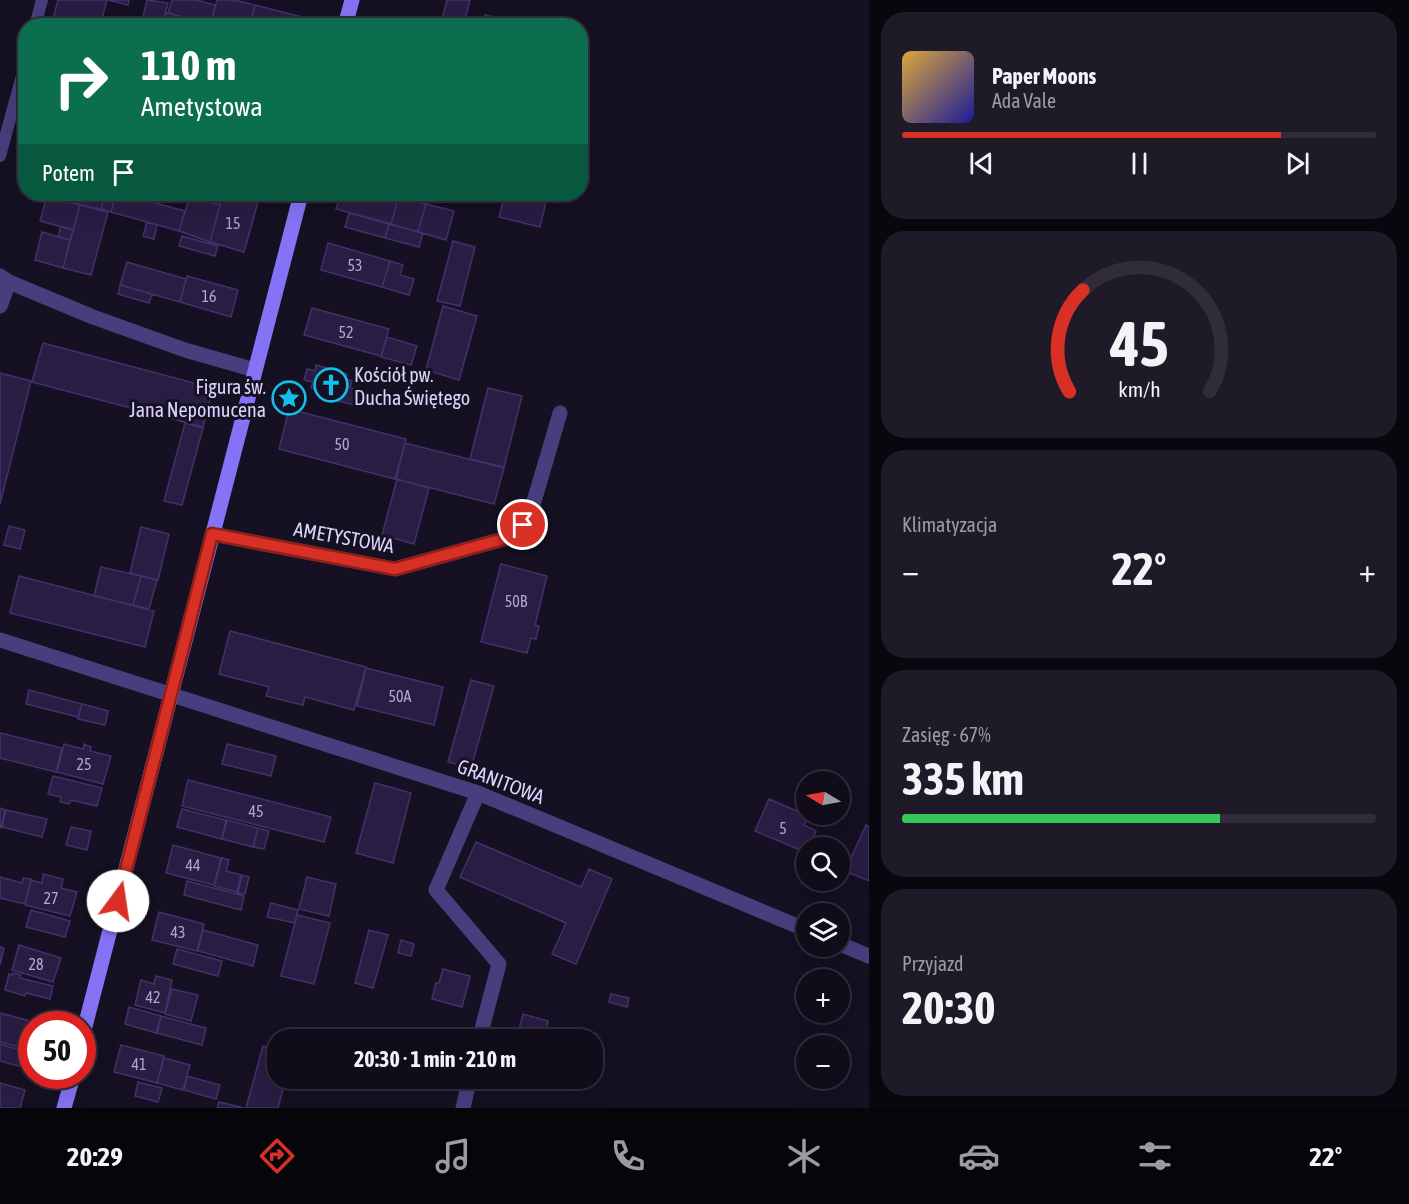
<!DOCTYPE html>
<html lang="pl">
<meta charset="utf-8">
<style>
:root{--surface:#100c1a;--page:#1e1a27;--text:#f1f3f6;--muted:#9c9ba2;--line:#302c39;--accent:#d93025}
body{margin:0;font-family:"Asap Condensed",sans-serif;background:var(--page);color:var(--text);height:100vh;display:flex;flex-direction:column;font-size:22px;white-space:nowrap}
*{box-sizing:border-box;margin:0}
p{font-size:20px;color:var(--muted)}
.icon{flex:none;width:33px;height:33px;fill:none;stroke:currentColor;stroke-width:2;stroke-linecap:round;stroke-linejoin:round}
.map{position:relative;flex:1;overflow:hidden}
.sheet{display:flex;flex-direction:column;gap:12px;padding:12px;background:#09070e;width:540px}
.sheet>*{flex:none}
.hud{position:absolute;left:18px;top:18px;width:570px;height:183px;border-radius:24px;box-shadow:0 6px 24px #0002,0 0 0 2px var(--line);background:#0b6e4f;color:#fff;overflow:hidden}
.needle{width:39px;rotate:280deg}
.fabs{position:absolute;left:796px;top:771px;display:grid;gap:12px}
.fabs a{display:grid;place-items:center;width:54px;height:54px;border-radius:50%;background:var(--surface);box-shadow:0 6px 24px #0002,0 0 0 2px var(--line);font-size:30px}
.speed{position:absolute;left:18px;top:1011px;display:flex;gap:12px;font-size:30px;font-weight:700;text-align:center}
.speed>*{display:grid;place-content:center;width:78px;height:78px;border-radius:50%;background:var(--surface);box-shadow:0 6px 24px #0002,0 0 0 2px var(--line);line-height:1}
.speed .limit{border:9px solid #d22;background:#fff;color:#111}
.pin{position:absolute;display:grid;place-items:center;width:51px;height:51px;color:#fff;margin:-26px;border:3px solid #fff;border-radius:50%;box-shadow:0 2px 6px #0007}
.me{position:absolute;width:66px;margin:-33px;rotate:14deg;stroke-linejoin:round;filter:drop-shadow(0 0 4px #0008)}
.turn{display:flex;align-items:center;gap:21px;height:126px;padding:0 24px;font-size:27px}
.turn .icon{width:78px;height:78px;stroke-width:2.5}
.turn b{display:block;font-size:42px;line-height:51px}
.then{display:flex;align-items:center;height:57px;padding:0 24px;background:#0003;gap:12px;font-size:22px}
.big{font-size:45px;font-weight:700;line-height:1.1}
.sheet .widget{flex:1;display:flex;flex-direction:column;justify-content:center;gap:9px;min-width:0;padding:0 21px;border-radius:24px;background:var(--page)}
.sheet .dial{align-items:center;gap:0}
.dial svg{height:156px;overflow:visible;fill:none;stroke:var(--line);stroke-width:7;stroke-linecap:round;text-anchor:middle}
.dial text{fill:var(--text);stroke:none}
.song{display:flex;align-items:center;gap:18px}
.cover{width:72px;height:72px;border-radius:9px;background:linear-gradient(135deg,hsl(40 70% 55%),hsl(240 70% 35%))}
.played{height:6px;border-radius:3px;background:linear-gradient(90deg,var(--accent) 80%,var(--line) 80%)}
.keys{display:flex;justify-content:space-around;direction:ltr}
.heat{display:flex;justify-content:space-between;align-items:center;font-size:33px;direction:ltr}
.charge{height:9px;border-radius:4px;background:linear-gradient(90deg,#34c759 67%,var(--line) 0)}
.trip{position:absolute;left:267px;top:1029px;width:336px;height:60px;border-radius:24px;background:var(--surface);box-shadow:0 6px 24px #0002,0 0 0 2px var(--line);font-weight:700;line-height:60px;text-align:center}
.dock{display:flex;height:96px;justify-content:space-around;align-items:center;background:#06050a;color:var(--muted)}
.dock .icon{width:42px;height:42px}
.dock .active{color:var(--accent)}
.dock b{font-size:27px;color:var(--text)}
main{display:flex;flex:1;min-height:0}
.map>svg:first-child{display:block}
.building{fill:#281d42;stroke:#43316c;stroke-width:1.5}
.lines{fill:none;stroke-linecap:round;stroke-linejoin:round}
.service{stroke:#473f7d;stroke-width:12}
.minor{stroke:#473f7d;stroke-width:15}
.secondary{stroke:#8473f4;stroke-width:15}
.route-casing{stroke:#8d1f18;stroke-width:15}
.route{stroke:#d93025;stroke-width:10}
.labels{text-anchor:middle;dominant-baseline:central;stroke-width:6;stroke-linejoin:round;paint-order:stroke}
.number-label{font-size:16px;fill:#b0a6ce}
.poi-label{font-size:20px;fill:#ddd4fc;stroke:#151022;text-anchor:start}
.street-label{font-size:20px;fill:#ddd4fc;stroke:#151022}
</style>
<main>
<div class="map">
<svg width="869" height="1108" viewBox="0 0 869 1108">
<rect width="100%" height="100%" fill="#151022"/>
<!-- building -->
<path class="building" d="M 58,0 L 107,0 L 100,26 L 51,26 Z
M 108,0 L 129,0 L 128,5 Z
M 147,0 L 168,3 L 163,22 L 143,17 Z
M 172,0 L 196,0 L 215,5 L 211,24 L 168,13 Z
M 217,0 L 234,0 L 255,5 L 250,26 L 211,24 Z
M 447,0 L 470,0 L 464,24 L 442,19 Z
M 255,5 L 306,18 L 304,26 L 250,26 Z
M 166,13 L 183,17 L 181,26 L 163,24 Z
M 485,15 L 502,19 L 501,26 L 483,24 Z
M 54,194 L 76,194 L 73,203 L 53,198 Z
M 76,194 L 106,194 L 101,209 L 73,203 Z
M 106,194 L 116,194 L 111,212 L 101,209 Z
M 116,194 L 122,194 L 185,211 L 179,231 L 111,212 Z
M 223,194 L 260,195 L 244,252 L 210,242 Z
M 341,194 L 390,194 L 399,196 L 391,224 L 336,209 Z
M 505,194 L 548,194 L 540,227 L 499,217 Z
M 47,196 L 80,205 L 73,230 L 40,221 Z
M 190,196 L 220,205 L 210,242 L 179,231 Z
M 399,196 L 426,204 L 418,232 L 391,224 Z
M 426,204 L 454,211 L 446,240 L 418,232 Z
M 80,205 L 108,212 L 91,275 L 63,268 Z
M 349,213 L 389,224 L 385,238 L 345,227 Z
M 147,222 L 157,225 L 154,239 L 143,236 Z
M 389,224 L 423,233 L 419,247 L 385,238 Z
M 61,226 L 73,230 L 70,240 L 58,237 Z
M 42,232 L 70,240 L 63,268 L 35,260 Z
M 182,236 L 218,246 L 215,256 L 179,246 Z
M 453,241 L 475,247 L 460,306 L 437,301 Z
M 328,243 L 390,261 L 382,287 L 321,270 Z
M 390,261 L 403,265 L 400,275 L 414,279 L 409,295 L 382,287 Z
M 127,262 L 186,279 L 180,302 L 120,285 Z
M 187,276 L 238,290 L 231,317 L 180,302 Z
M 120,285 L 152,294 L 149,303 L 118,294 Z
M 443,306 L 477,316 L 459,380 L 426,370 Z
M 312,308 L 389,329 L 381,356 L 304,335 Z
M 387,337 L 417,346 L 411,365 L 381,357 Z
M 43,343 L 213,388 L 203,427 L 32,382 Z
M 316,365 L 347,374 L 346,379 L 352,381 L 350,388 L 359,390 L 355,405 L 338,401 L 339,396 L 311,388 L 313,382 L 304,380 L 307,369 L 315,371 Z
M 0,373 L 31,381 L 0,504 Z
M 488,388 L 522,396 L 504,467 L 470,459 Z
M 289,409 L 406,439 L 395,479 L 279,449 Z
M 185,423 L 203,428 L 182,505 L 164,501 Z
M 405,443 L 504,468 L 494,504 L 396,479 Z
M 397,479 L 429,488 L 414,544 L 382,535 Z
M 9,526 L 25,530 L 20,549 L 4,545 Z
M 141,527 L 169,534 L 158,580 L 130,573 Z
M 501,564 L 547,576 L 535,625 L 539,626 L 536,639 L 531,638 L 527,653 L 481,642 Z
M 101,567 L 141,576 L 133,605 L 94,596 Z
M 19,576 L 154,611 L 145,647 L 10,613 Z
M 141,576 L 157,580 L 149,609 L 133,605 Z
M 230,631 L 366,667 L 354,710 L 305,697 L 303,705 L 266,696 L 269,687 L 219,674 Z
M 366,668 L 443,687 L 434,725 L 357,706 Z
M 471,680 L 494,686 L 471,768 L 448,762 Z
M 29,690 L 82,704 L 78,717 L 26,704 Z
M 82,704 L 108,711 L 105,725 L 78,719 Z
M 0,733 L 62,748 L 56,772 L 0,758 Z
M 64,744 L 83,749 L 84,744 L 91,747 L 90,751 L 111,756 L 103,784 L 57,772 Z
M 227,744 L 276,756 L 271,776 L 222,764 Z
M 53,776 L 102,788 L 97,806 L 71,800 L 69,804 L 60,802 L 61,797 L 48,794 Z
M 188,780 L 331,817 L 324,842 L 182,806 Z
M 375,783 L 411,793 L 393,863 L 356,853 Z
M 769,799 L 808,816 L 804,825 L 816,831 L 809,848 L 807,848 L 807,853 L 755,831 Z
M 0,808 L 5,810 L 1,828 L 0,828 Z
M 182,809 L 226,820 L 222,839 L 177,827 Z
M 6,810 L 47,819 L 42,837 L 2,827 Z
M 227,820 L 258,828 L 253,847 L 222,839 Z
M 866,825 L 869,827 L 869,881 L 845,871 Z
M 71,827 L 91,831 L 87,850 L 66,845 Z
M 258,828 L 269,831 L 264,849 L 253,847 Z
M 476,842 L 581,887 L 589,869 L 612,879 L 576,964 L 552,954 L 566,923 L 460,877 Z
M 173,845 L 221,858 L 214,885 L 166,873 Z
M 222,858 L 229,860 L 226,871 L 241,875 L 237,892 L 214,886 Z
M 43,874 L 63,879 L 61,888 L 77,892 L 70,916 L 25,905 L 31,880 L 42,883 Z
M 242,875 L 249,877 L 245,894 L 238,893 Z
M 0,877 L 22,883 L 23,878 L 31,879 L 25,904 L 0,898 Z
M 307,877 L 336,884 L 329,916 L 299,909 Z
M 187,881 L 244,896 L 241,910 L 184,895 Z
M 271,903 L 298,910 L 295,923 L 267,917 Z
M 31,910 L 70,921 L 65,937 L 26,927 Z
M 159,912 L 204,924 L 197,951 L 152,940 Z
M 297,915 L 330,923 L 314,984 L 281,976 Z
M 203,930 L 258,945 L 253,966 L 198,951 Z
M 369,930 L 388,935 L 373,988 L 355,983 Z
M 401,940 L 414,944 L 411,956 L 398,953 Z
M 19,945 L 61,958 L 53,982 L 12,970 Z
M 0,947 L 4,948 L 0,965 Z
M 177,949 L 222,961 L 218,976 L 173,964 Z
M 443,969 L 470,976 L 462,1007 L 432,999 L 436,983 L 439,983 Z
M 13,973 L 21,975 L 20,978 L 53,986 L 50,999 L 26,993 L 25,996 L 5,990 L 9,974 L 12,975 Z
M 156,976 L 172,980 L 165,1013 L 135,1005 L 141,980 L 154,984 Z
M 172,989 L 198,995 L 191,1021 L 165,1014 Z
M 611,994 L 629,998 L 627,1007 L 609,1002 Z
M 129,1007 L 161,1016 L 156,1033 L 125,1024 Z
M 0,1013 L 42,1024 L 32,1024 L 32,1050 L 0,1042 Z
M 523,1014 L 548,1021 L 545,1035 L 550,1036 L 549,1040 L 516,1040 Z
M 161,1016 L 206,1028 L 202,1045 L 157,1033 Z
M 574,1028 L 597,1034 L 592,1052 L 592,1040 L 571,1040 Z
M 0,1044 L 32,1053 L 30,1069 L 0,1061 Z
M 121,1045 L 164,1056 L 157,1083 L 114,1072 Z
M 263,1046 L 278,1050 L 278,1078 L 286,1078 L 278,1108 L 246,1108 Z
M 164,1058 L 190,1065 L 183,1090 L 157,1083 Z
M 187,1076 L 220,1085 L 216,1099 L 184,1090 Z
M 138,1082 L 162,1088 L 158,1102 L 135,1096 Z
M 0,1083 L 25,1090 L 20,1108 L 0,1108 Z
M 219,1102 L 244,1108 L 217,1108 Z"/>
<g class="lines">
<!-- service -->
<path class="service" d="M 35,26 L 42,0
M 0,156 L 26,61"/>
<!-- minor -->
<path class="minor" d="M 0,276 L 9,282 L 93,317 L 185,350 L 255,370
M 0,306 L 9,282
M 212,534 L 395,569 L 507,538 L 523,525 L 530,515 L 560,413
M 0,640 L 478,793 L 807,930
M 478,793 L 436,890 L 499,964 L 479,1040
M 840,944 L 869,956
M 463,1108 L 470,1078"/>
<!-- secondary -->
<path class="secondary" d="M 345,26 L 352,0
M 82,1038 L 301,194
M 64,1108 L 73,1076"/>
</g>
<g class="lines">
<defs>
<path id="route" d="M 118,901 L 212,534 L 395,569 L 507,538 L 523,525"/>
</defs>
<!-- route casing -->
<use href="#route" class="route-casing"/>
<!-- route -->
<use href="#route" class="route"/>
</g>
<!-- icons -->
<defs>
<symbol id="church-ring" viewBox="-11 -11 22 22"><circle r="9.5" fill="#151022" stroke="#13bee9" stroke-width="1.5"/><path d="M-1.2-6h2.4v3.5h3.3v2.4h-3.3V6h-2.4V-.1h-3.3v-2.4h3.3Z" fill="#13bee9"/></symbol>
<symbol id="sight-ring" viewBox="-11 -11 22 22"><circle r="9.5" fill="#151022" stroke="#13bee9" stroke-width="1.5"/><path d="M0-6L1.8-2.2L6-1.7L2.9 1.2L3.7 5.4L0 3.3L-3.7 5.4L-2.9 1.2L-6-1.7L-1.8-2.2Z" fill="#13bee9"/></symbol>
</defs>
<g fill-rule="evenodd">
<use href="#church-ring" x="312" y="366" width="38" height="38"/>
<use href="#sight-ring" x="270" y="379" width="38" height="38"/>
</g>
<g class="labels">
<!-- number labels -->
<g class="number-label">
<text x="233" y="223">15</text>
<text x="355" y="265">53</text>
<text x="209" y="296">16</text>
<text x="346" y="332">52</text>
<text x="342" y="444">50</text>
<text x="516" y="601">50B</text>
<text x="400" y="696">50A</text>
<text x="84" y="764">25</text>
<text x="256" y="811">45</text>
<text x="783" y="828">5</text>
<text x="193" y="865">44</text>
<text x="51" y="898">27</text>
<text x="178" y="932">43</text>
<text x="36" y="964">28</text>
<text x="153" y="997">42</text>
<text x="139" y="1064">41</text>
</g>
<!-- poi labels -->
<g class="poi-label">
<text x="354" y="374">Kościół pw.<tspan x="354" dy="23">Ducha Świętego</tspan></text>
<text x="266" y="386" text-anchor="end">Figura św.<tspan x="266" dy="23">Jana Nepomucena</tspan></text>
</g>
<!-- street labels -->
<g class="street-label">
<text transform="translate(344 537) rotate(10)">AMETYSTOWA</text>
<text transform="translate(501 781) rotate(21)">GRANITOWA</text>
</g>
</g>
</svg>
<div class="fabs">
<a><svg class="needle" viewBox="-14 -14 28 28"><path d="M0-13l5 13h-10z" fill="#e53935"/><path d="M0 13l5-13h-10z" fill="#9c9ba2"/></svg></a>
<a><svg class="icon" aria-label="search" viewBox="0 0 24 24"><circle cx="10" cy="10" r="6"/><path d="M15 15l6 6"/></svg></a>
<a><svg class="icon" aria-label="layers" viewBox="0 0 24 24"><path d="M12 4l9 5-9 5-9-5zM3 14l9 5 9-5"/></svg></a>
<a>+</a>
<a>−</a>
</div>
<div class="speed"><div class="limit">50</div></div>
<div class="pin" style="left:523px;top:525px;background:#d93025"><svg class="icon" aria-label="arrive" viewBox="0 0 24 24"><path d="M6 21V4h12l-3 4 3 4H6"/></svg></div>
<svg class="me" style="left:118px;top:901px" viewBox="-20 -20 40 40"><circle r="19" fill="#fff"/><path d="M0-13L10 11 0 6-10 11z" fill="#d93025"/></svg>
<div class="trip">20:30 · 1 min · 210 m</div>
<div class="hud">
<div class="turn"><svg class="icon" aria-label="right" viewBox="0 0 24 24"><path d="M7 20v-9h11M14 6l5 5-5 5"/></svg><div><b>110 m</b>Ametystowa</div></div>
<div class="then">Potem<svg class="icon" aria-label="arrive" viewBox="0 0 24 24"><path d="M6 21V4h12l-3 4 3 4H6"/></svg></div>
</div>
</div>
<section class="sheet">
<div class="widget">
<div class="song"><i class="cover"></i><div><b>Paper Moons</b><p>Ada Vale</p></div></div>
<div class="played"></div>
<div class="keys"><svg class="icon" aria-label="previous" viewBox="0 0 24 24"><path d="M18 5L8 12l10 7zM5 5v14"/></svg><svg class="icon" aria-label="pause" viewBox="0 0 24 24"><path d="M8 5v14M16 5v14"/></svg><svg class="icon" aria-label="next" viewBox="0 0 24 24"><path d="M6 5l10 7-10 7zM19 5v14"/></svg></div>
</div>
<div class="widget dial"><svg viewBox="0 0 100 80">
<path d="M14 69A42 42 0 1 1 86 69"/>
<path d="M14 69A42 42 0 0 1 21 17" stroke="#d93025"/>
<text x="50" y="56" font-size="32" font-weight="700">45</text>
<text x="50" y="72" font-size="11">km/h</text>
</svg></div>
<div class="widget"><p>Klimatyzacja</p>
<div class="heat"><a>−</a><b class="big">22°</b><a>+</a></div>
</div>
<div class="widget"><p>Zasięg · 67%</p><b class="big">335 km</b><div class="charge"></div></div>
<div class="widget"><p>Przyjazd</p><b class="big">20:30</b></div>
</section>
</main>
<nav class="dock">
<b>20:29</b>
<svg class="icon active" aria-label="directions" viewBox="0 0 24 24"><path d="M12 3l9 9-9 9-9-9zM9 14v-3h6M13 9l2 2-2 2"/></svg>
<svg class="icon" aria-label="music" viewBox="0 0 24 24"><path d="M9 18V5l10-2v13"/><circle cx="6" cy="18" r="3"/><circle cx="16" cy="16" r="3"/></svg>
<svg class="icon" aria-label="phone" viewBox="0 0 24 24"><path d="M5 4h4l2 5-3 2q2 4 5 5l2-3 5 2v4C11 20 4 13 5 4z"/></svg>
<svg class="icon" aria-label="climate" viewBox="0 0 24 24"><path d="M12 3v18M4 7l16 10M4 17L20 7"/></svg>
<svg class="icon" aria-label="car" viewBox="0 0 24 24"><path d="M5 17H2v-5l4-1 3-4h7l3 4 3 1v5h-3M9 17h6M6 11h13"/><circle cx="7" cy="17" r="2"/><circle cx="17" cy="17" r="2"/></svg>
<svg class="icon" aria-label="filters" viewBox="0 0 24 24"><path d="M4 7h16M4 17h16"/><circle cx="9" cy="7" r="2"/><circle cx="15" cy="17" r="2"/></svg>
<b>22°</b>
</nav>
